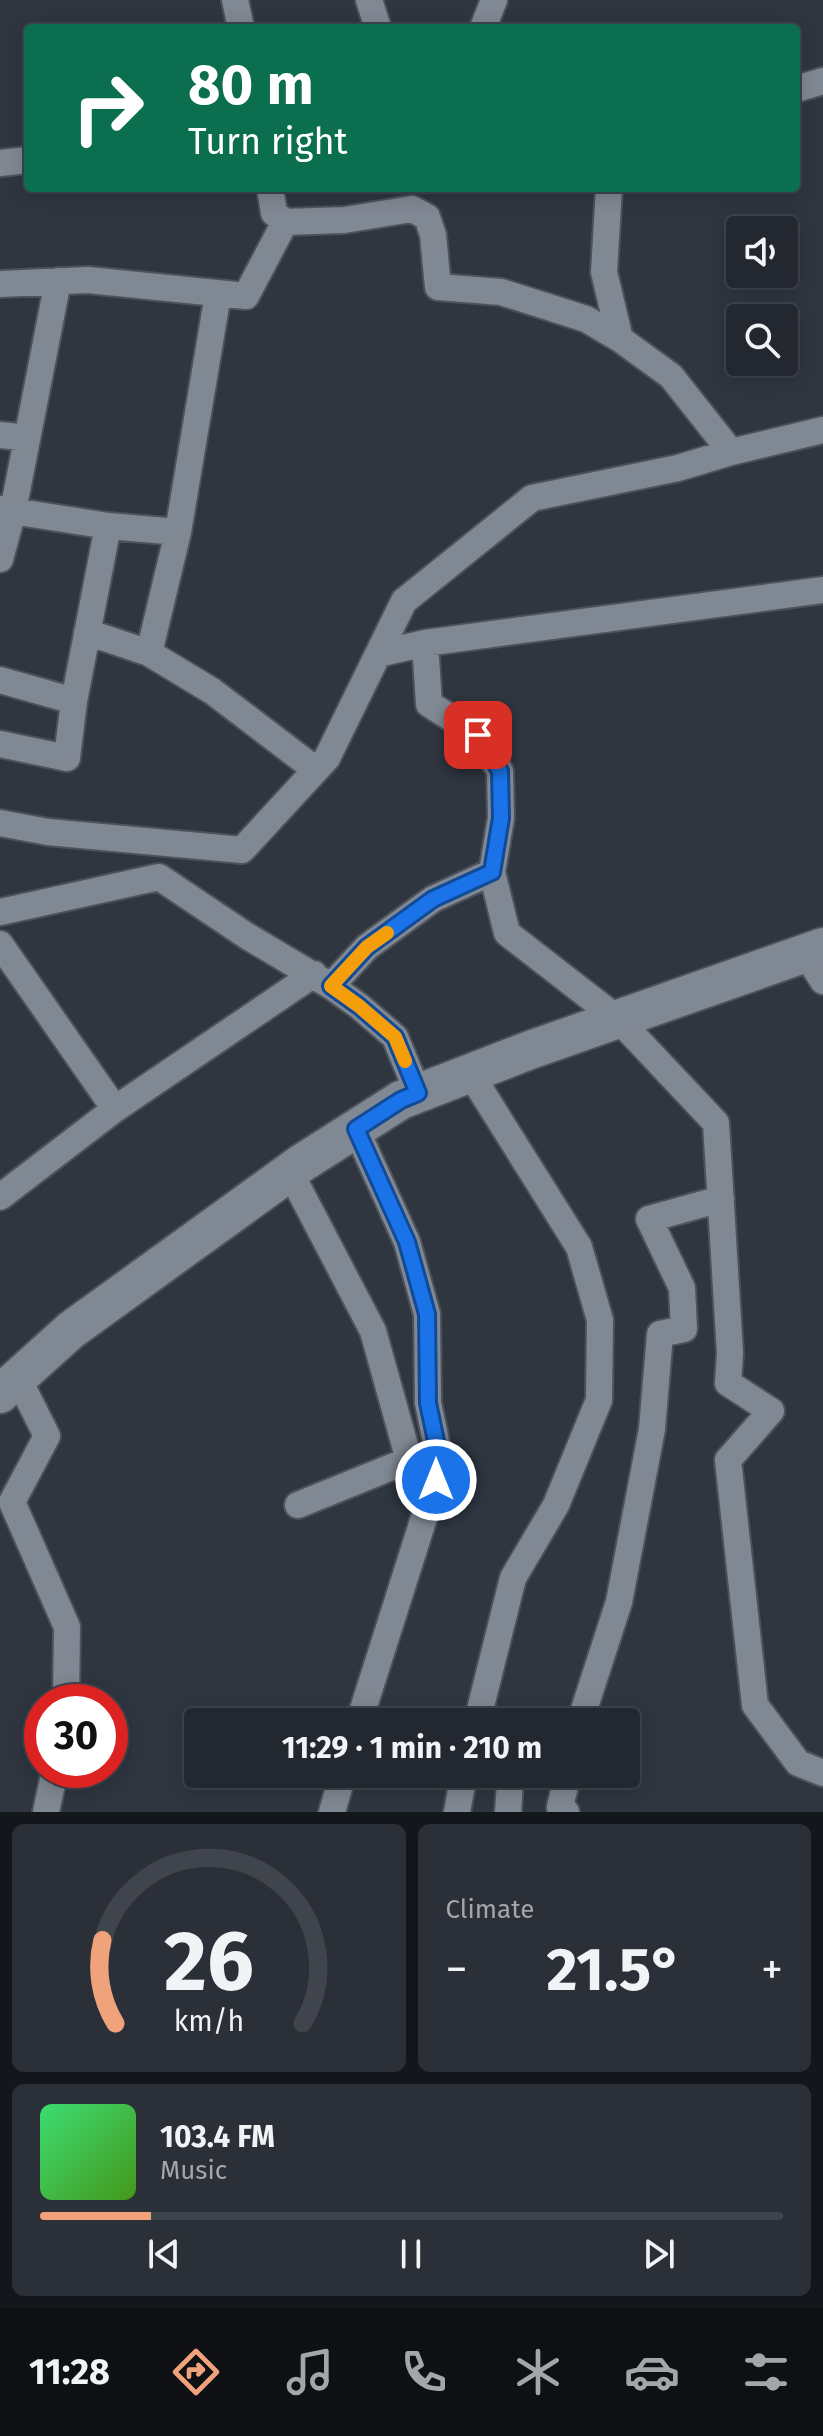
<!DOCTYPE html>
<meta charset="utf-8">
<style>
:root{--surface:#232830;--page:#2b3038;--text:#f1f3f6;--muted:#a3a6ab;--line:#40444c;--accent:#f0a27a}
body{margin:0;font-family:"Fira Sans",sans-serif;background:var(--page);color:var(--text);height:100vh;display:flex;flex-direction:column;font-size:30px;white-space:nowrap}
*{box-sizing:border-box;margin:0}
p{font-size:26px;color:var(--muted)}
.icon{flex:none;width:44px;height:44px;fill:none;stroke:currentColor;stroke-width:2;stroke-linecap:round;stroke-linejoin:round}
.map{position:relative;height:1812px;overflow:hidden}
.panel{display:flex;flex-direction:column;gap:12px;padding:12px;background:#13161a;flex:1}
.panel>*{flex:none}
.guide{position:absolute;left:24px;top:24px;width:776px;height:168px;border-radius:8px;box-shadow:0 4px 20px #0003,0 0 0 2px var(--line);background:#0b6e4f;color:#fff;overflow:hidden}
.controls{position:absolute;left:726px;top:216px;display:grid;gap:16px}
.controls a{display:grid;place-items:center;width:72px;height:72px;border-radius:8px;background:var(--surface);box-shadow:0 4px 20px #0003,0 0 0 2px var(--line);font-size:40px}
.speed{position:absolute;left:24px;top:1684px;display:flex;gap:16px;font-size:40px;font-weight:700;text-align:center}
.speed>*{display:grid;place-content:center;width:104px;height:104px;border-radius:50%;background:var(--surface);box-shadow:0 4px 20px #0003,0 0 0 2px var(--line);line-height:1}
.speed .limit{border:12px solid #d22;background:#fff;color:#111}
.pin{position:absolute;display:grid;place-items:center;width:68px;height:68px;color:#fff;margin:-34px;border-radius:16px;box-shadow:0 4px 12px #0006}
.me{position:absolute;width:88px;margin:-44px;rotate:0deg;stroke-linejoin:round;filter:drop-shadow(0 0 6px #0008)}
.turn{display:flex;align-items:center;gap:28px;height:168px;padding:0 32px;font-size:36px}
.turn .icon{width:104px;height:104px;stroke-width:2.5}
.turn b{display:block;font-size:56px;line-height:68px}
.big{font-size:60px;font-weight:700;line-height:1.1}
.panel .widget{flex:1;display:flex;flex-direction:column;justify-content:center;gap:12px;min-width:0;padding:0 28px;border-radius:12px;background:var(--page)}
.panel .dial{align-items:center;gap:0}
.dial svg{height:208px;overflow:visible;fill:none;stroke:var(--line);stroke-width:7;stroke-linecap:round;text-anchor:middle}
.dial text{fill:var(--text);stroke:none}
.song{display:flex;align-items:center;gap:24px}
.cover{width:96px;height:96px;border-radius:12px;background:linear-gradient(135deg,hsl(140 70% 55%),hsl(100 70% 35%))}
.played{height:8px;border-radius:4px;background:linear-gradient(90deg,var(--accent) 15%,var(--line) 15%)}
.keys{display:flex;justify-content:space-around;direction:ltr}
.heat{display:flex;justify-content:space-between;align-items:center;font-size:44px;direction:ltr}
.panel .tiles{flex:1;display:grid;gap:12px;grid-template-columns:1fr 1fr}
.widget:last-child{grid-column:span 2}
.trip{position:absolute;left:184px;top:1708px;width:456px;height:80px;border-radius:8px;background:var(--surface);box-shadow:0 4px 20px #0003,0 0 0 2px var(--line);font-weight:700;line-height:80px;text-align:center}
.menu{display:flex;height:128px;justify-content:space-around;align-items:center;background:#0e1013;color:var(--muted)}
.menu .icon{width:56px;height:56px}
.menu .on{color:var(--accent)}
.menu b{font-size:36px;color:var(--text)}
.map>svg:first-child{display:block}
.lines{fill:none;stroke-linecap:round;stroke-linejoin:round}
.street-casing{stroke:#4c525a;stroke-width:30}
.secondary-casing{stroke:#4c525a;stroke-width:42}
.street{stroke:#808893;stroke-width:26}
.secondary{stroke:#808893;stroke-width:38}
.route-casing{stroke:#114b97;stroke-width:20}
.route{stroke:#1a73e8;stroke-width:14}
.slow{stroke:#f59e0b;stroke-width:14}
</style>
<div class="map">
<svg width="823" height="1812" viewBox="0 0 823 1812">
<rect width="100%" height="100%" fill="#2f3640"/>
<g class="lines">
<defs>
<path id="street" d="M 235,0 L 241,28
M 369,0 L 378,28
M 483,28 L 494,0
M 796,89 L 823,81
M 0,163 L 28,160
M 270,188 L 274,213 L 285,222 L 344,220 L 412,209 L 427,217 L 433,235 L 438,287 L 501,292 L 586,319 L 620,339 L 671,376 L 731,452
M 609,188 L 604,272 L 620,339
M 0,284 L 88,280 L 246,296 L 285,222
M 0,435 L 27,438
M 0,509 L 108,526
M 0,559 L 13,511 L 58,281
M 87,632 L 149,653 L 178,532
M 425,643 L 429,704 L 478,735 L 500,771 L 501,818 L 492,872
M 149,653 L 212,691 L 316,770
M 378,654 L 425,643 L 823,590
M 0,680 L 74,701 L 108,526 L 178,532 L 218,294
M 0,744 L 67,758 L 74,701
M 0,823 L 48,832 L 242,850 L 327,758 L 404,601 L 532,498 L 678,468 L 731,452 L 823,430
M 0,912 L 159,877 L 247,936 L 331,986 L 367,947 L 433,899 L 492,872 L 507,933 L 618,1019 L 716,1123 L 730,1353 L 728,1383 L 771,1411 L 728,1460 L 755,1705 L 798,1763 L 823,1773
M 0,944 L 115,1109 L 314,974
M 805,953 L 823,981
M 331,986 L 359,1006 L 395,1037 L 418,1093
M 470,1073 L 579,1247 L 600,1320 L 599,1400 L 556,1505 L 513,1578 L 477,1722
M 356,1129 L 407,1242 L 427,1314 L 428,1403 L 437,1446 L 436,1480 L 359,1722
M 290,1172 L 373,1331 L 409,1460 L 298,1505
M 0,1197 L 115,1109
M 18,1378 L 47,1436 L 12,1502 L 67,1627 L 66,1702
M 580,1722 L 619,1602 L 652,1429 L 660,1334 L 684,1329 L 682,1288 L 649,1219 L 721,1199
M 46,1812 L 55,1770
M 332,1812 L 343,1774
M 457,1812 L 464,1774
M 508,1812 L 510,1783 L 517,1774
M 566,1812 L 560,1807 L 568,1774"/>
<path id="secondary" d="M 0,1394 L 71,1330 L 302,1163 L 401,1100 L 530,1050 L 823,947"/>
</defs>
<!-- street casing -->
<use href="#street" class="street-casing"/>
<!-- secondary casing -->
<use href="#secondary" class="secondary-casing"/>
<!-- street -->
<use href="#street" class="street"/>
<!-- secondary -->
<use href="#secondary" class="secondary"/>
</g>
<g class="lines">
<defs>
<path id="route" d="M 436,1480 L 437,1446 L 428,1403 L 427,1314 L 407,1242 L 356,1129 L 401,1100 L 418,1093 L 395,1037 L 359,1006 L 331,986 L 367,947 L 433,899 L 492,872 L 501,818 L 500,771 L 478,735"/>
</defs>
<!-- route casing -->
<use href="#route" class="route-casing"/>
<!-- route -->
<use href="#route" class="route"/>
<!-- slow -->
<path class="slow" d="M 387,933 L 367,947 L 331,986 L 359,1006 L 395,1037 L 405,1061"/>
</g>
</svg>
<div class="controls">
<a><svg class="icon" aria-label="sound" viewBox="0 0 24 24"><path d="M4 9h4l5-4v14l-5-4H4zM17 9q2 3 0 6"/></svg></a>
<a><svg class="icon" aria-label="search" viewBox="0 0 24 24"><circle cx="10" cy="10" r="6"/><path d="M15 15l6 6"/></svg></a>
</div>
<div class="speed"><div class="limit">30</div></div>
<div class="pin" style="left:478px;top:735px;background:#d93025"><svg class="icon" aria-label="arrive" viewBox="0 0 24 24"><path d="M6 21V4h12l-3 4 3 4H6"/></svg></div>
<svg class="me" style="left:436px;top:1480px" viewBox="-20 -20 40 40"><circle r="17" fill="#1a73e8" stroke="#fff" stroke-width="3"/><path d="M0-11L8 9 0 5-8 9z" fill="#fff"/></svg>
<div class="trip">11:29 · 1 min · 210 m</div>
<div class="guide">
<div class="turn"><svg class="icon" aria-label="right" viewBox="0 0 24 24"><path d="M7 20v-9h11M14 6l5 5-5 5"/></svg><div><b>80 m</b>Turn right</div></div>
</div>
</div>
<section class="panel">
<div class="tiles">
<div class="widget dial"><svg viewBox="0 0 100 80">
<path d="M14 69A42 42 0 1 1 86 69"/>
<path d="M14 69A42 42 0 0 1 9 37" stroke="#f0a27a"/>
<text x="50" y="56" font-size="32" font-weight="700">26</text>
<text x="50" y="72" font-size="11">km/h</text>
</svg></div>
<div class="widget"><p>Climate</p>
<div class="heat"><a>−</a><b class="big">21.5°</b><a>+</a></div>
</div>
<div class="widget">
<div class="song"><i class="cover"></i><div><b>103.4 FM</b><p>Music</p></div></div>
<div class="played"></div>
<div class="keys"><svg class="icon" aria-label="previous" viewBox="0 0 24 24"><path d="M18 5L8 12l10 7zM5 5v14"/></svg><svg class="icon" aria-label="pause" viewBox="0 0 24 24"><path d="M8 5v14M16 5v14"/></svg><svg class="icon" aria-label="next" viewBox="0 0 24 24"><path d="M6 5l10 7-10 7zM19 5v14"/></svg></div>
</div>
</div>
</section>
<nav class="menu">
<b>11:28</b>
<svg class="icon on" aria-label="directions" viewBox="0 0 24 24"><path d="M12 3l9 9-9 9-9-9zM9 14v-3h6M13 9l2 2-2 2"/></svg>
<svg class="icon" aria-label="music" viewBox="0 0 24 24"><path d="M9 18V5l10-2v13"/><circle cx="6" cy="18" r="3"/><circle cx="16" cy="16" r="3"/></svg>
<svg class="icon" aria-label="phone" viewBox="0 0 24 24"><path d="M5 4h4l2 5-3 2q2 4 5 5l2-3 5 2v4C11 20 4 13 5 4z"/></svg>
<svg class="icon" aria-label="climate" viewBox="0 0 24 24"><path d="M12 3v18M4 7l16 10M4 17L20 7"/></svg>
<svg class="icon" aria-label="car" viewBox="0 0 24 24"><path d="M5 17H2v-5l4-1 3-4h7l3 4 3 1v5h-3M9 17h6M6 11h13"/><circle cx="7" cy="17" r="2"/><circle cx="17" cy="17" r="2"/></svg>
<svg class="icon" aria-label="filters" viewBox="0 0 24 24"><path d="M4 7h16M4 17h16"/><circle cx="9" cy="7" r="2"/><circle cx="15" cy="17" r="2"/></svg>
</nav>
